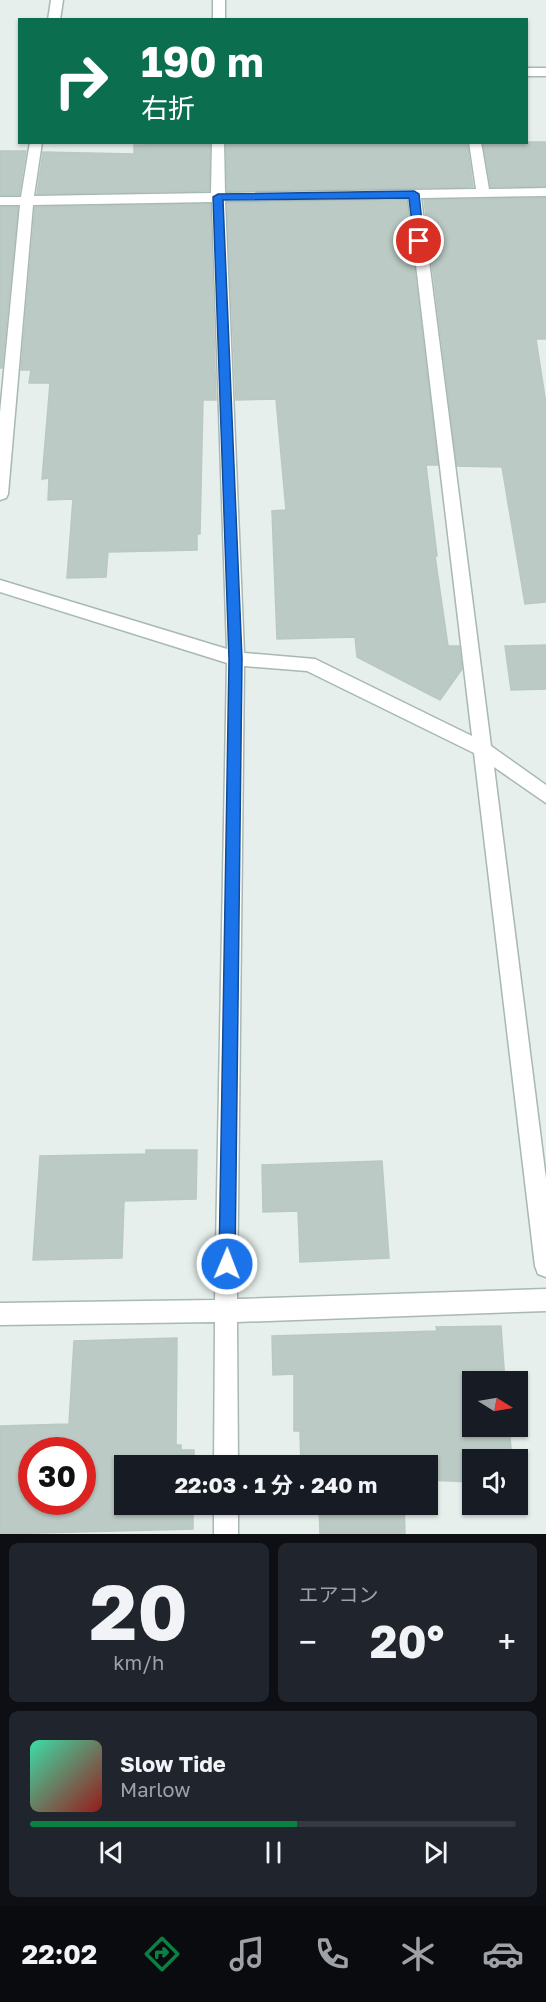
<!DOCTYPE html>
<html lang="ja">
<meta charset="utf-8">
<style>
:root{--surface:#171b24;--page:#20242c;--text:#f1f3f6;--muted:#9ea1a6;--line:#363941;--accent:#0b8043}
body{margin:0;font-family:"Golos Text","Noto Sans JP",sans-serif;background:var(--page);color:var(--text);height:100vh;display:flex;flex-direction:column;font-size:22px;white-space:nowrap}
*{box-sizing:border-box;margin:0}
p{font-size:20px;color:var(--muted)}
.icon{flex:none;width:33px;height:33px;fill:none;stroke:currentColor;stroke-width:2;stroke-linecap:round;stroke-linejoin:round}
.map{position:relative;height:1534px;overflow:hidden}
.drawer{display:flex;flex-direction:column;gap:9px;padding:9px;background:#0d0f14;flex:1}
.drawer>*{flex:none}
.hud{position:absolute;left:18px;top:18px;width:510px;height:126px;border-radius:0px;box-shadow:0 2px 4px #0004;background:#0b6e4f;color:#fff;overflow:hidden}
.needle{width:39px;rotate:101deg}
.buttons{position:absolute;left:462px;top:1371px;display:grid;gap:12px}
.buttons a{display:grid;place-items:center;width:66px;height:66px;border-radius:0px;background:var(--surface);box-shadow:0 2px 4px #0004;font-size:30px}
.speed{position:absolute;left:18px;top:1437px;display:flex;gap:12px;font-size:30px;font-weight:700;text-align:center}
.speed>*{display:grid;place-content:center;width:78px;height:78px;border-radius:50%;background:var(--surface);box-shadow:0 2px 4px #0004;line-height:1}
.speed .limit{border:9px solid #d22;background:#fff;color:#111}
.pin{position:absolute;display:grid;place-items:center;width:51px;height:51px;color:#fff;margin:-26px;border:3px solid #fff;border-radius:50%;box-shadow:0 2px 6px #0007}
.me{position:absolute;width:66px;margin:-33px;rotate:1deg;stroke-linejoin:round;filter:drop-shadow(0 0 4px #0008)}
.turn{display:flex;align-items:center;gap:21px;height:126px;padding:0 24px;font-size:27px}
.turn .icon{width:78px;height:78px;stroke-width:2.5}
.turn b{display:block;font-size:42px;line-height:51px}
.big{font-size:45px;font-weight:700;line-height:1.1}
.drawer .tile{flex:1;display:flex;flex-direction:column;justify-content:center;gap:9px;min-width:0;padding:0 21px;border-radius:9px;background:var(--page)}
.drawer .dial{align-items:center;gap:0}
.dial b{font-size:78px;line-height:1}
.song{display:flex;align-items:center;gap:18px}
.cover{width:72px;height:72px;border-radius:9px;background:linear-gradient(135deg,hsl(160 70% 55%),hsl(0 70% 35%))}
.played{height:6px;border-radius:3px;background:linear-gradient(90deg,var(--accent) 55%,var(--line) 55%)}
.keys{display:flex;justify-content:space-around;direction:ltr}
.heat{display:flex;justify-content:space-between;align-items:center;font-size:33px;direction:ltr}
.drawer .tiles{flex:1;display:grid;gap:9px;grid-template-columns:1fr 1fr}
.tile:last-child{grid-column:span 2}
.trip{position:absolute;left:114px;top:1455px;width:324px;height:60px;border-radius:0px;background:var(--surface);box-shadow:0 2px 4px #0004;font-weight:700;line-height:60px;text-align:center}
.dock{display:flex;height:96px;justify-content:space-around;align-items:center;background:#090b0e;color:var(--muted)}
.dock .icon{width:42px;height:42px}
.dock .active{color:var(--accent)}
.dock b{font-size:27px;color:var(--text)}
.map>svg:first-child{display:block}
.building{fill:#bbcac4;stroke:#b8c9c2;stroke-width:1.5;fill-rule:evenodd}
.lines{fill:none;stroke-linecap:round;stroke-linejoin:round}
.street-casing{stroke:#a8b8b2;stroke-width:3}
.street{fill:#fff;fill-rule:evenodd}
.route{fill:#1a73e8;stroke:#114b97;stroke-width:1.5}
</style>
<div class="map">
<svg width="546" height="1534" viewBox="0 0 546 1534">
<rect width="100%" height="100%" fill="#e6efeb"/>
<!-- building -->
<path class="building" d="M 145,142 L 210,142 L 209,191 L 37,194 L 43,152 L 134,154 L 134,145 L 145,145 Z
M 319,142 L 467,142 L 473,187 L 227,191 L 226,143 Z
M 483,142 L 546,142 L 546,186 L 491,187 Z
M 0,151 L 26,151 L 19,195 L 0,195 Z
M 546,198 L 546,339 L 536,339 L 546,404 L 546,602 L 525,604 L 502,467 L 457,466 L 424,200 Z
M 406,200 L 438,465 L 426,465 L 437,556 L 435,556 L 448,646 L 459,646 L 462,669 L 440,700 L 357,657 L 355,637 L 277,639 L 272,511 L 286,510 L 276,399 L 236,400 L 227,203 Z
M 210,204 L 216,400 L 203,400 L 200,534 L 197,534 L 197,550 L 108,552 L 106,577 L 67,578 L 73,499 L 48,500 L 49,478 L 42,479 L 50,383 L 29,383 L 31,370 L 21,370 L 35,207 Z
M 0,207 L 18,207 L 2,368 L 0,368 Z
M 546,645 L 546,689 L 511,690 L 505,646 Z
M 146,1150 L 197,1150 L 196,1199 L 124,1201 L 122,1258 L 33,1260 L 40,1156 L 146,1154 Z
M 382,1161 L 389,1258 L 300,1262 L 298,1211 L 263,1212 L 262,1165 Z
M 501,1326 L 505,1382 L 472,1382 L 472,1426 L 509,1426 L 512,1460 L 472,1460 L 472,1482 L 428,1480 L 428,1466 L 301,1466 L 300,1431 L 294,1431 L 294,1374 L 273,1375 L 272,1336 L 437,1331 L 436,1327 Z
M 177,1338 L 176,1445 L 181,1445 L 181,1450 L 194,1450 L 194,1466 L 124,1466 L 124,1504 L 193,1504 L 193,1529 L 0,1534 L 0,1426 L 69,1424 L 74,1341 ZM 32,1450 L 82,1450 L 82,1502 L 32,1502 Z
M 319,1504 L 404,1504 L 405,1534 L 320,1534 Z"/>
<g class="lines">
<defs>
<path id="street" d="M 51,0 L 63,0 L 60,20 L 48,20 Z
M 213,0 L 225,0 L 225,20 L 213,20 Z
M 526,68 L 546,68 L 546,76 L 526,76 Z
M 30,142 L 42,142 L 34,196 L 211,193 L 212,142 L 224,142 L 225,193 L 476,189 L 469,142 L 481,142 L 489,189 L 546,188 L 546,196 L 421,198 L 491,746 L 546,785 L 546,803 L 494,767 L 546,1179 L 546,1277 L 538,1274 L 535,1266 L 474,753 L 307,671 L 244,666 L 237,1299 L 546,1289 L 546,1311 L 237,1322 L 238,1466 L 214,1466 L 215,1322 L 0,1325 L 0,1303 L 215,1300 L 227,663 L 0,592 L 0,580 L 227,649 L 212,202 L 33,205 L 8,494 L 6,498 L 0,500 L 0,413 L 20,205 L 0,205 L 0,197 L 21,197 ZM 408,198 L 472,736 L 315,659 L 244,653 L 225,201 Z
M 214,1504 L 238,1504 L 238,1534 L 214,1534 Z"/>
</defs>
<!-- street casing -->
<use href="#street" class="street-casing"/>
<!-- street -->
<use href="#street" class="street"/>
</g>
<!-- route -->
<path class="route" d="M 414,191 L 419,194 L 424,241 L 419,244 L 414,241 L 409,198 L 223,200 L 242,659 L 235,1264 L 233,1270 L 227,1272 L 221,1270 L 219,1264 L 229,659 L 213,197 L 218,194 Z"/>
</svg>
<div class="buttons">
<a><svg class="needle" viewBox="-14 -14 28 28"><path d="M0-13l5 13h-10z" fill="#e53935"/><path d="M0 13l5-13h-10z" fill="#9ea1a6"/></svg></a>
<a><svg class="icon" aria-label="sound" viewBox="0 0 24 24"><path d="M4 9h4l5-4v14l-5-4H4zM17 9q2 3 0 6"/></svg></a>
</div>
<div class="speed"><div class="limit">30</div></div>
<div class="pin" style="left:419px;top:241px;background:#d93025"><svg class="icon" aria-label="arrive" viewBox="0 0 24 24"><path d="M6 21V4h12l-3 4 3 4H6"/></svg></div>
<svg class="me" style="left:227px;top:1264px" viewBox="-20 -20 40 40"><circle r="17" fill="#1a73e8" stroke="#fff" stroke-width="3"/><path d="M0-11L8 9 0 5-8 9z" fill="#fff"/></svg>
<div class="trip">22:03 · 1 分 · 240 m</div>
<div class="hud">
<div class="turn"><svg class="icon" aria-label="right" viewBox="0 0 24 24"><path d="M7 20v-9h11M14 6l5 5-5 5"/></svg><div><b>190 m</b>右折</div></div>
</div>
</div>
<section class="drawer">
<div class="tiles">
<div class="tile dial"><b>20</b><p>km/h</p></div>
<div class="tile"><p>エアコン</p>
<div class="heat"><a>−</a><b class="big">20°</b><a>+</a></div>
</div>
<div class="tile">
<div class="song"><i class="cover"></i><div><b>Slow Tide</b><p>Marlow</p></div></div>
<div class="played"></div>
<div class="keys"><svg class="icon" aria-label="previous" viewBox="0 0 24 24"><path d="M18 5L8 12l10 7zM5 5v14"/></svg><svg class="icon" aria-label="pause" viewBox="0 0 24 24"><path d="M8 5v14M16 5v14"/></svg><svg class="icon" aria-label="next" viewBox="0 0 24 24"><path d="M6 5l10 7-10 7zM19 5v14"/></svg></div>
</div>
</div>
</section>
<nav class="dock">
<b>22:02</b>
<svg class="icon active" aria-label="directions" viewBox="0 0 24 24"><path d="M12 3l9 9-9 9-9-9zM9 14v-3h6M13 9l2 2-2 2"/></svg>
<svg class="icon" aria-label="music" viewBox="0 0 24 24"><path d="M9 18V5l10-2v13"/><circle cx="6" cy="18" r="3"/><circle cx="16" cy="16" r="3"/></svg>
<svg class="icon" aria-label="phone" viewBox="0 0 24 24"><path d="M5 4h4l2 5-3 2q2 4 5 5l2-3 5 2v4C11 20 4 13 5 4z"/></svg>
<svg class="icon" aria-label="climate" viewBox="0 0 24 24"><path d="M12 3v18M4 7l16 10M4 17L20 7"/></svg>
<svg class="icon" aria-label="car" viewBox="0 0 24 24"><path d="M5 17H2v-5l4-1 3-4h7l3 4 3 1v5h-3M9 17h6M6 11h13"/><circle cx="7" cy="17" r="2"/><circle cx="17" cy="17" r="2"/></svg>
</nav>
